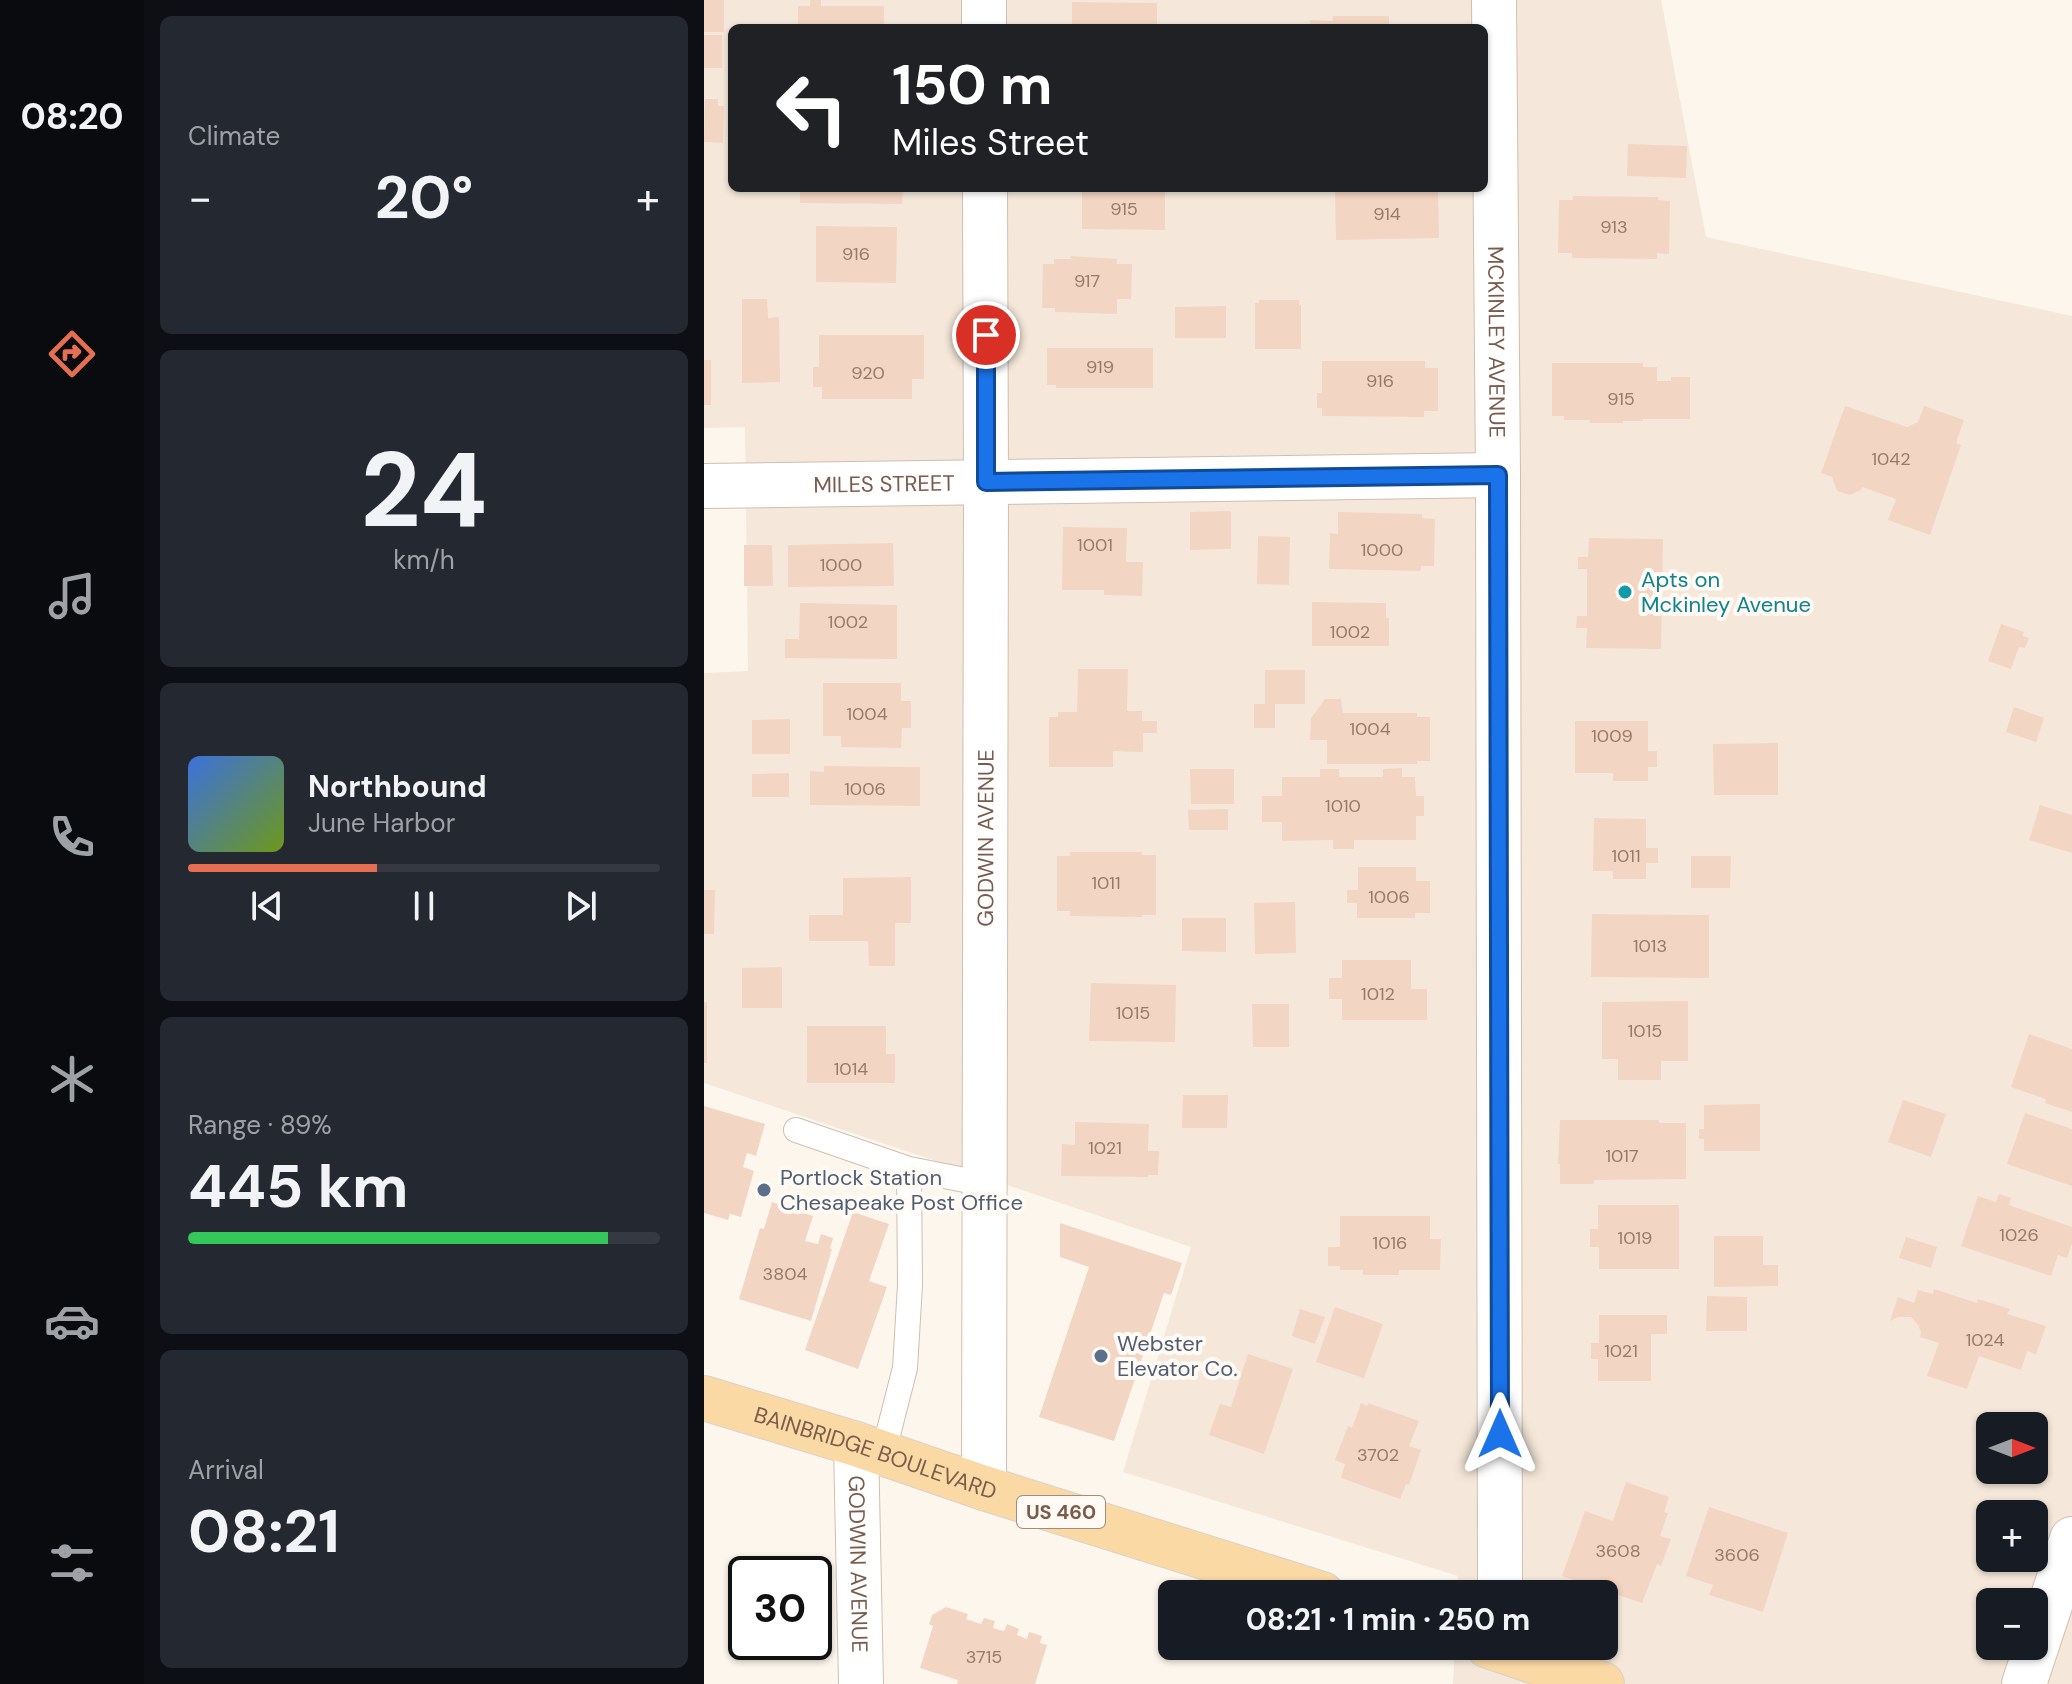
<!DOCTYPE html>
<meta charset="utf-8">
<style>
:root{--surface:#171b24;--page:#242831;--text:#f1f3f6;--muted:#9ea1a6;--line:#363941;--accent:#e76f51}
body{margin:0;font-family:"DM Sans",sans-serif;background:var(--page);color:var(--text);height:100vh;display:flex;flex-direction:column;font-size:30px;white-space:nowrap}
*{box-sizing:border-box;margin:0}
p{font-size:26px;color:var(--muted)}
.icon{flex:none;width:44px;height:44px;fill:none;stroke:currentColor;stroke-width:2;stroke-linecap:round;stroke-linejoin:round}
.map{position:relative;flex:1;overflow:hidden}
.side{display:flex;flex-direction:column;gap:16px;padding:16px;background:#0d0f14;width:560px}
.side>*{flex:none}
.top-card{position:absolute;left:24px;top:24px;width:760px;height:168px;border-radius:12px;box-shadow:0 2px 6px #0004;background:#202124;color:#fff;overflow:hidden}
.needle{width:52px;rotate:90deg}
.fabs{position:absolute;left:1272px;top:1412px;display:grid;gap:16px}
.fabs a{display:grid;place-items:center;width:72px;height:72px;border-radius:12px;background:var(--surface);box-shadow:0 2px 6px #0004;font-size:40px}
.speed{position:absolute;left:24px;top:1556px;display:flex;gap:16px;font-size:40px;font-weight:700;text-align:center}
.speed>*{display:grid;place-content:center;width:104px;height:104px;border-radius:50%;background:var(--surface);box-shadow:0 2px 6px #0004;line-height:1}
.speed .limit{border:4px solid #111;border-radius:12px;background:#fff;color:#111}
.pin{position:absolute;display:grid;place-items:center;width:68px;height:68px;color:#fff;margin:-34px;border:4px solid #fff;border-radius:50%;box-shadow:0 2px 8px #0007}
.me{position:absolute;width:88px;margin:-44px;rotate:0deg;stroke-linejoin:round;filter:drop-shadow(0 0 6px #0008)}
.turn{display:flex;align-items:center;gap:28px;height:168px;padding:0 32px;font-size:36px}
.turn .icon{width:104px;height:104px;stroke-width:2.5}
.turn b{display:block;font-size:56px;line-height:68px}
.big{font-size:60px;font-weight:700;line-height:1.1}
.side .widget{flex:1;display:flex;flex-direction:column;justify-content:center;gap:12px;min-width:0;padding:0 28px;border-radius:12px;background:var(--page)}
.side .dial{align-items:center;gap:0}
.dial b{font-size:104px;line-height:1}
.song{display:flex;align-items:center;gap:24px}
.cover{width:96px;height:96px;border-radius:12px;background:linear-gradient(135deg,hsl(220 70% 55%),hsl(80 70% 35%))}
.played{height:8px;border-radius:4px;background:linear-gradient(90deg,var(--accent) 40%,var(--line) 40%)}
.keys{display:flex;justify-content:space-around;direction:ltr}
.heat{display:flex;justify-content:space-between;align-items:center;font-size:44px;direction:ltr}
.charge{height:12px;border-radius:6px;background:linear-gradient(90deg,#34c759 89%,var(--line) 0)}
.trip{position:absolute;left:454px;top:1580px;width:460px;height:80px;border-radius:12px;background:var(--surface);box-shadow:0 2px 6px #0004;font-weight:700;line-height:80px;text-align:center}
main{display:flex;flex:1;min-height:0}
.tabs{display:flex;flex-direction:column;width:144px;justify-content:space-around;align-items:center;background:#090b0e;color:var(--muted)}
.tabs .icon{width:56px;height:56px}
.tabs .current{color:var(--accent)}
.tabs b{font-size:36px;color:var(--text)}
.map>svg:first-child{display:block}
.residential{fill:#f5e8da;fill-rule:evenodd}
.building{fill:#f3d5c3}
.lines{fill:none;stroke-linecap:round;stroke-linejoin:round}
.lane-casing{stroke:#d1beb0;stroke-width:26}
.street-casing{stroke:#d1beb0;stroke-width:46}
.primary-casing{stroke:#dad1cd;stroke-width:46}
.lane{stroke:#fff;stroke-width:24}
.street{stroke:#fff;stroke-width:44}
.primary{stroke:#fbd9a5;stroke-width:44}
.route-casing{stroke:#114b97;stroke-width:20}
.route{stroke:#1a73e8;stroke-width:14}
.culture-dot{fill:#0f9aa8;stroke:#fffaf3;stroke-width:3}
.service-dot{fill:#5c6f8a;stroke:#fffaf3;stroke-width:3}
.labels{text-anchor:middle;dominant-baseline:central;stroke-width:8;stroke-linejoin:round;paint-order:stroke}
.number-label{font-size:18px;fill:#987a6a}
.shield{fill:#fffaf3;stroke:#a28b7f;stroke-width:2}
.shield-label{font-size:20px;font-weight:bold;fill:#7a5c4d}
.street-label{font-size:22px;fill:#7a5c4d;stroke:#fffaf3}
.culture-label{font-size:22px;fill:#0d838f;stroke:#fffaf3;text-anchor:start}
.service-label{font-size:22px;fill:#4e5e75;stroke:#fffaf3;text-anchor:start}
</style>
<main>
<nav class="tabs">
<b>08:20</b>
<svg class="icon current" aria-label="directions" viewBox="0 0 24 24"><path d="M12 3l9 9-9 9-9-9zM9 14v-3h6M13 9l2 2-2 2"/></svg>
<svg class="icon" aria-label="music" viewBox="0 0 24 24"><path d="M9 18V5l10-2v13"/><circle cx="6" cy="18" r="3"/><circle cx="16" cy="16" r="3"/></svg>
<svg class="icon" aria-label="phone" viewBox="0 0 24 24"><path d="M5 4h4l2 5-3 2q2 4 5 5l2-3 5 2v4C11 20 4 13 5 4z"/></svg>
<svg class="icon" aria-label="climate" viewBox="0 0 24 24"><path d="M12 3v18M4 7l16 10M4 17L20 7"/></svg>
<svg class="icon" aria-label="car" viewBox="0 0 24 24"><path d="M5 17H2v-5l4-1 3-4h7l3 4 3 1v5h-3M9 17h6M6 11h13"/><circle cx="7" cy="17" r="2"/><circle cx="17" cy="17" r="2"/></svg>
<svg class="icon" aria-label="filters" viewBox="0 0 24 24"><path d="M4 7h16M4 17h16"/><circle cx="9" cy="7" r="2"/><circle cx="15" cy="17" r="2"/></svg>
</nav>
<section class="side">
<div class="widget"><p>Climate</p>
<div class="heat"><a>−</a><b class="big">20°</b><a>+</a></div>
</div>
<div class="widget dial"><b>24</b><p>km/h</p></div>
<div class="widget">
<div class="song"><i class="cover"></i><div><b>Northbound</b><p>June Harbor</p></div></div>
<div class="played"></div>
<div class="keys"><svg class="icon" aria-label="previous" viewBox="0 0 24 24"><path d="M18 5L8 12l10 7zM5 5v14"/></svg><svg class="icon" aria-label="pause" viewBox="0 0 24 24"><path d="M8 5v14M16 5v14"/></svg><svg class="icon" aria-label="next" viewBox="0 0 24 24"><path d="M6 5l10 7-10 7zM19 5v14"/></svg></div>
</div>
<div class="widget"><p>Range · 89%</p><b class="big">445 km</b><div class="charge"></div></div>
<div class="widget"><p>Arrival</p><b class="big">08:21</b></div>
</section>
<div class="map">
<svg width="1368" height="1684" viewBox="0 0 1368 1684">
<rect width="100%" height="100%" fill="#fdf6ec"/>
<!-- residential -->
<path class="residential" d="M 0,0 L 957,0 L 1002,237 L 1368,316 L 1368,1684 L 749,1684 L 751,1646 L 900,1646 L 900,1594 L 753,1594 L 754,1576 L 419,1472 L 487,1247 L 0,1083 L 0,673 L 44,671 L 41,427 L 0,428 ZM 28,28 L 780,28 L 780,188 L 28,188 ZM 1286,1426 L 1330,1426 L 1330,1470 L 1286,1470 ZM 1286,1514 L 1330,1514 L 1330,1558 L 1286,1558 ZM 1286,1602 L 1330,1602 L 1330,1646 L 1286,1646 Z"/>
<!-- building -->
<path class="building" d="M 0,0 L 20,0 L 20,32 L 0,32 Z
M 106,0 L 117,0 L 117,6 L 180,6 L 180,28 L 94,28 L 94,6 L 106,6 Z
M 368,2 L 453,3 L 453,28 L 368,28 Z
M 629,16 L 685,16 L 685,28 L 606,28 L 606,20 L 628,21 Z
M 0,35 L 18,35 L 18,68 L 0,68 Z
M 1,99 L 14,99 L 14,106 L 20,106 L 19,143 L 0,142 Z
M 924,144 L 983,146 L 982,178 L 923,176 Z
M 96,188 L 199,188 L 198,204 L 96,203 Z
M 378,188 L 461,188 L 461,230 L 378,229 Z
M 734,189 L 735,238 L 632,240 L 631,191 Z
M 869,196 L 954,197 L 954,200 L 966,201 L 965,254 L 953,253 L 953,259 L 868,258 L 868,253 L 854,253 L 855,200 L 869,200 Z
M 112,226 L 193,227 L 192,283 L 112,282 Z
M 367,256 L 413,259 L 413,264 L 428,264 L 427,299 L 413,299 L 413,314 L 351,312 L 351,308 L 338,308 L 339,264 L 350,264 L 350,259 L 367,259 Z
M 38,299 L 63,299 L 64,318 L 75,317 L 76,382 L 38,383 Z
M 555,300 L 595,300 L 595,305 L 597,305 L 597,349 L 551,349 L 551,303 L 555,303 Z
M 522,306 L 522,338 L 471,338 L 471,307 Z
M 115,335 L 220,335 L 220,379 L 208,379 L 208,399 L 118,399 L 118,387 L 109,387 L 109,367 L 115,367 Z
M 343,348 L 449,348 L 449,388 L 352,388 L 352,385 L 343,385 Z
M 0,360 L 7,360 L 7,405 L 0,405 Z
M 618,361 L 721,361 L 721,368 L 734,368 L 734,411 L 720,411 L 720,417 L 618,416 L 618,408 L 613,408 L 613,393 L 618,393 Z
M 848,363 L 939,363 L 939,367 L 953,367 L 953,381 L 967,381 L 967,377 L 986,377 L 986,419 L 939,419 L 939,421 L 919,421 L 919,423 L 886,423 L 886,420 L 860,420 L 860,416 L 848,416 Z
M 1141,406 L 1203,427 L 1214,422 L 1220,406 L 1260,420 L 1252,443 L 1257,445 L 1226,535 L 1184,520 L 1192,499 L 1158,487 L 1157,490 L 1146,495 L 1133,491 L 1128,477 L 1117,473 Z
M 527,511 L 527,549 L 486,550 L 486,512 Z
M 634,512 L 718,514 L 718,518 L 731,519 L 730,566 L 717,566 L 717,571 L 625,569 L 626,533 L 634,534 Z
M 359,527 L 423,528 L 422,562 L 439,562 L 438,596 L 400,595 L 400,590 L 358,590 Z
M 554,536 L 586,537 L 585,585 L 553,584 Z
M 885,538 L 959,539 L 957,649 L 882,648 L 883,628 L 872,628 L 873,616 L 883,616 L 883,569 L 874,569 L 874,557 L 884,557 Z
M 189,543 L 190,586 L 84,587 L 84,545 Z
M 40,545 L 68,545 L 69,586 L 40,586 Z
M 608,602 L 682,603 L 682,618 L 685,618 L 685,646 L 608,646 Z
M 96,603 L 193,605 L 193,659 L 81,658 L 81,639 L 95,639 Z
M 1297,624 L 1320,632 L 1319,636 L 1325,638 L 1321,648 L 1315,647 L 1307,669 L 1284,661 Z
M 374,669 L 424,669 L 423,711 L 438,711 L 438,721 L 453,721 L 453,733 L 439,733 L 439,752 L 409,751 L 409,767 L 345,767 L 345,717 L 354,717 L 354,712 L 373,712 Z
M 561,670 L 601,670 L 601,704 L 571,704 L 571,728 L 550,728 L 550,704 L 561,704 Z
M 119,683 L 197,683 L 197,701 L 207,701 L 207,728 L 198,728 L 197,748 L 137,747 L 137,736 L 119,736 Z
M 621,699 L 637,699 L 639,713 L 713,713 L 713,717 L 726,717 L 726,761 L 713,761 L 713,764 L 623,764 L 623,740 L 606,740 L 607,718 Z
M 1310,707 L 1340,718 L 1332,742 L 1302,732 Z
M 86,719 L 86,754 L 48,754 L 48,720 Z
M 871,721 L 944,721 L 944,751 L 953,751 L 953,767 L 944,767 L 944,781 L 909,781 L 909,773 L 871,773 Z
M 1074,743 L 1074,795 L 1010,795 L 1009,744 Z
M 120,766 L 216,767 L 216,806 L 106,805 L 106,771 L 120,772 Z
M 698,768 L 698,777 L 711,777 L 712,796 L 720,796 L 720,816 L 712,816 L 712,840 L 650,840 L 650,849 L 629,849 L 629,840 L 578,841 L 578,822 L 558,822 L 558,796 L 578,796 L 578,777 L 616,777 L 616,769 L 635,769 L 635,777 L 679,777 L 679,769 Z
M 486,769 L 530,769 L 530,804 L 487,804 Z
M 85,773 L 85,797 L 48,797 L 48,774 Z
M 1336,805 L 1368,815 L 1368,853 L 1325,840 Z
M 524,809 L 524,830 L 485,830 L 484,810 Z
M 890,818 L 942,819 L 942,848 L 954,848 L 954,863 L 942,863 L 942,879 L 909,879 L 909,871 L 889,871 Z
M 366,852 L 438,852 L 438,855 L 452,855 L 452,915 L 438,915 L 438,917 L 366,916 L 366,911 L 353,911 L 353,856 L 366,856 Z
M 987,856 L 1027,856 L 1026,888 L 987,888 Z
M 654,867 L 712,867 L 712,881 L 726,881 L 726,913 L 711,913 L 711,918 L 653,918 L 653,903 L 643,903 L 643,890 L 654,890 Z
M 207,877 L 207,923 L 191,923 L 191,966 L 165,966 L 164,941 L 105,941 L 105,915 L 139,915 L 139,878 Z
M 0,890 L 11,890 L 10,934 L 0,934 Z
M 591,902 L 592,953 L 551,954 L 550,903 Z
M 888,914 L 1005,915 L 1005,978 L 887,977 Z
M 478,918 L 522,918 L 522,952 L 478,951 Z
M 638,960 L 707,960 L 707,989 L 723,989 L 723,1020 L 638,1020 L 638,999 L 625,999 L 625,978 L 638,978 Z
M 78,967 L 78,1008 L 38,1008 L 38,968 Z
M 387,983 L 472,985 L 471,1042 L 385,1041 Z
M 984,1001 L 984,1061 L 957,1061 L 957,1080 L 914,1080 L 914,1059 L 898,1059 L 898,1002 Z
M 0,1002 L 3,1002 L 3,1063 L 0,1063 Z
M 548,1004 L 585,1004 L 585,1047 L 549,1047 Z
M 103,1026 L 182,1026 L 182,1054 L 191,1054 L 191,1083 L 103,1083 Z
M 1325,1034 L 1368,1049 L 1368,1112 L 1341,1103 L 1342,1099 L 1307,1087 Z
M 479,1095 L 524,1095 L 523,1128 L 478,1128 Z
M 1199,1100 L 1242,1114 L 1227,1157 L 1184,1142 Z
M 1056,1104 L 1056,1151 L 1000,1151 L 1000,1139 L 995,1139 L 995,1129 L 1000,1129 L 1000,1105 Z
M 0,1106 L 61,1124 L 52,1156 L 43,1153 L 39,1167 L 50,1171 L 37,1217 L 26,1214 L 24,1220 L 0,1213 Z
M 1321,1113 L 1368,1129 L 1368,1186 L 1303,1164 Z
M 856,1120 L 955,1120 L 955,1123 L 982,1123 L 982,1179 L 890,1180 L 890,1184 L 856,1184 L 856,1164 L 854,1164 Z
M 371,1122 L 445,1124 L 444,1151 L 455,1151 L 454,1175 L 444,1175 L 444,1177 L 357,1176 L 358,1144 L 371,1145 Z
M 1295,1194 L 1307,1198 L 1305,1205 L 1368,1227 L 1368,1243 L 1363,1258 L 1354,1255 L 1347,1276 L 1257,1246 L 1274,1196 L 1292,1202 Z
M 68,1202 L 109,1216 L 101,1241 L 114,1244 L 117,1234 L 129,1238 L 126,1249 L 128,1249 L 107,1321 L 35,1299 L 56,1228 L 60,1229 Z
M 894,1205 L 975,1205 L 975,1269 L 895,1269 L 895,1247 L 886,1247 L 886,1229 L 894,1229 Z
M 149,1212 L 185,1224 L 165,1281 L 183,1287 L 154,1369 L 101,1350 Z
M 636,1216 L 726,1216 L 726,1239 L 737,1239 L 736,1270 L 695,1270 L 695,1275 L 659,1275 L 659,1270 L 636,1270 L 636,1266 L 624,1266 L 624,1247 L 636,1247 Z
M 356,1223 L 478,1263 L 467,1295 L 460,1293 L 410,1441 L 335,1417 L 385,1267 L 356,1257 Z
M 1010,1236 L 1059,1236 L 1059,1265 L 1074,1265 L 1074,1286 L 1010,1287 Z
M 1202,1237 L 1233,1247 L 1227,1268 L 1195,1258 Z
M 1230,1289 L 1273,1303 L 1274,1299 L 1306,1309 L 1303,1314 L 1342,1326 L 1332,1354 L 1323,1351 L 1317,1370 L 1275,1356 L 1263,1389 L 1223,1376 L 1235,1343 L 1216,1337 L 1217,1332 L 1214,1325 L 1207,1317 L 1194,1317 L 1186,1321 L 1194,1297 L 1210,1303 L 1214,1290 L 1229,1294 Z
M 1003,1296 L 1043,1297 L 1043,1331 L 1002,1331 Z
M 631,1307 L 679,1324 L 660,1378 L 612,1362 Z
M 596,1309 L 621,1317 L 611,1344 L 588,1336 Z
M 895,1315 L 963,1315 L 963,1334 L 947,1334 L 947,1381 L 894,1381 L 894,1359 L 887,1359 L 887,1343 L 895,1343 Z
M 544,1354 L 589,1369 L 560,1454 L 505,1435 L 516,1404 L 527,1407 Z
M 657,1403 L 663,1406 L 664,1403 L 715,1421 L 705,1446 L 717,1450 L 705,1485 L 702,1484 L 696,1499 L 637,1478 L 641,1464 L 631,1460 L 644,1426 L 648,1428 Z
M 922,1482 L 965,1497 L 960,1512 L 964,1513 L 956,1536 L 967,1539 L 957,1566 L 953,1564 L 938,1603 L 858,1576 L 881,1511 L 909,1521 Z
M 1005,1507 L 1084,1533 L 1059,1612 L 1005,1595 L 1009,1585 L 982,1576 Z
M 242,1607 L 264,1614 L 262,1619 L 277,1624 L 280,1618 L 291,1621 L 289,1628 L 300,1631 L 303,1624 L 315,1629 L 313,1635 L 323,1639 L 325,1632 L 338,1636 L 336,1643 L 343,1645 L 331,1684 L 253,1684 L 254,1680 L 216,1668 L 229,1626 L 225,1624 L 228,1615 Z"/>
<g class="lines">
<defs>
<path id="lane" d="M 92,1130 L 205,1169
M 179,1454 L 201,1368 L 206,1285 L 205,1169 L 281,1184"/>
<g id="street">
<path d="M 280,0 L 280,28"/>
<path id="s1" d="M 790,0 L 794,475 L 796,1594"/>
<path id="s2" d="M 0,486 L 794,475"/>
<path id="s3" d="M 152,1444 L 157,1684"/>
<path id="s4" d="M 280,1488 L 282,482 L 281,188"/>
<path d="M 1320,1684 L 1368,1539"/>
</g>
<g id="primary">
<path id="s5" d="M 0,1398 L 152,1444 L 280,1488 L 618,1594"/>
<path d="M 784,1646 L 898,1684"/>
</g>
</defs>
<!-- lane casing -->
<use href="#lane" class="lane-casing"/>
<!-- street casing -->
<use href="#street" class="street-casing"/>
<!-- primary casing -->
<use href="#primary" class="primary-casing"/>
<!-- lane -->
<use href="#lane" class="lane"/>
<!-- street -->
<use href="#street" class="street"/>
<!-- primary -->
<use href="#primary" class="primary"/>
</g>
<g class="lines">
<defs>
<path id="route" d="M 282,335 L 282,482 L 794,475 L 796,1434"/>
</defs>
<!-- route casing -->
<use href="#route" class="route-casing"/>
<!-- route -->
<use href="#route" class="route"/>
</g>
<!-- markers -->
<circle class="culture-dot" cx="921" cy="592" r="8"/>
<g class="service-dot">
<circle cx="60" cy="1190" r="8"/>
<circle cx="397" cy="1356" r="8"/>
</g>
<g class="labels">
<!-- number labels -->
<g class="number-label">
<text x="420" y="209">915</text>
<text x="683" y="214">914</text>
<text x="910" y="227">913</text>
<text x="152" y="254">916</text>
<text x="383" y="281">917</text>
<text x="396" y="367">919</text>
<text x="164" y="373">920</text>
<text x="676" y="381">916</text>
<text x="917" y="399">915</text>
<text x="1187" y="459">1042</text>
<text x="391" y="545">1001</text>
<text x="678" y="550">1000</text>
<text x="137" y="565">1000</text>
<text x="144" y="622">1002</text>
<text x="646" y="632">1002</text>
<text x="163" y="714">1004</text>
<text x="666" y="729">1004</text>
<text x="908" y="736">1009</text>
<text x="161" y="789">1006</text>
<text x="639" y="806">1010</text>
<text x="922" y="856">1011</text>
<text x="402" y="883">1011</text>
<text x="685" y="897">1006</text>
<text x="946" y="946">1013</text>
<text x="674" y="994">1012</text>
<text x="429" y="1013">1015</text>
<text x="941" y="1031">1015</text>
<text x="147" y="1069">1014</text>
<text x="401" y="1148">1021</text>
<text x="918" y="1156">1017</text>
<text x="1315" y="1235">1026</text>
<text x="931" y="1238">1019</text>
<text x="686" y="1243">1016</text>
<text x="81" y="1274">3804</text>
<text x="1281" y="1340">1024</text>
<text x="917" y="1351">1021</text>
<text x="674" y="1455">3702</text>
<text x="914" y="1551">3608</text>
<text x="1033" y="1555">3606</text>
<text x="280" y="1657">3715</text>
</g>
<!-- shield labels -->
<rect class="shield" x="313" y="1496" width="88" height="32" rx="6"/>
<g class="shield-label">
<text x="357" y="1512">US 460</text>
</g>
<!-- street labels -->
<g class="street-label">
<text stroke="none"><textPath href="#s1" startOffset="342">MCKINLEY AVENUE</textPath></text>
<text stroke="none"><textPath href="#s2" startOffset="180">MILES STREET</textPath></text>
<text stroke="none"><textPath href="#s4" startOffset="650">GODWIN AVENUE</textPath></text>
<text stroke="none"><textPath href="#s5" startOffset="180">BAINBRIDGE BOULEVARD</textPath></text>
<text stroke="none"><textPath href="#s3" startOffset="120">GODWIN AVENUE</textPath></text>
</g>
<!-- culture labels -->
<g class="culture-label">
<text x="937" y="579">Apts on<tspan x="937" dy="25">Mckinley Avenue</tspan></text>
</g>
<!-- service labels -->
<g class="service-label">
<text x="76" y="1177">Portlock Station<tspan x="76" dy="25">Chesapeake Post Office</tspan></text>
<text x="413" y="1343">Webster<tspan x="413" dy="25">Elevator Co.</tspan></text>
</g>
</g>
</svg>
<div class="fabs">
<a><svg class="needle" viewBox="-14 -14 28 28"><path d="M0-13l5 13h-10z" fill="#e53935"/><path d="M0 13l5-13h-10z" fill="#9ea1a6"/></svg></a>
<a>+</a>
<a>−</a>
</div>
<div class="speed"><div class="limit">30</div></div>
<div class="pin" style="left:282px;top:335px;background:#d93025"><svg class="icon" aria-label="arrive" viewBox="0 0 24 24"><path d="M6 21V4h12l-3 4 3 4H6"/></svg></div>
<svg class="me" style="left:796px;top:1434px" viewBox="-20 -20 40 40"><path d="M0-17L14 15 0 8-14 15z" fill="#1a73e8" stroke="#fff" stroke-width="4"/></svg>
<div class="trip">08:21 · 1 min · 250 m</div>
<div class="top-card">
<div class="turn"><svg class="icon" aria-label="left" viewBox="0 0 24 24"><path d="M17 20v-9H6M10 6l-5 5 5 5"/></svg><div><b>150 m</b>Miles Street</div></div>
</div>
</div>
</main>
